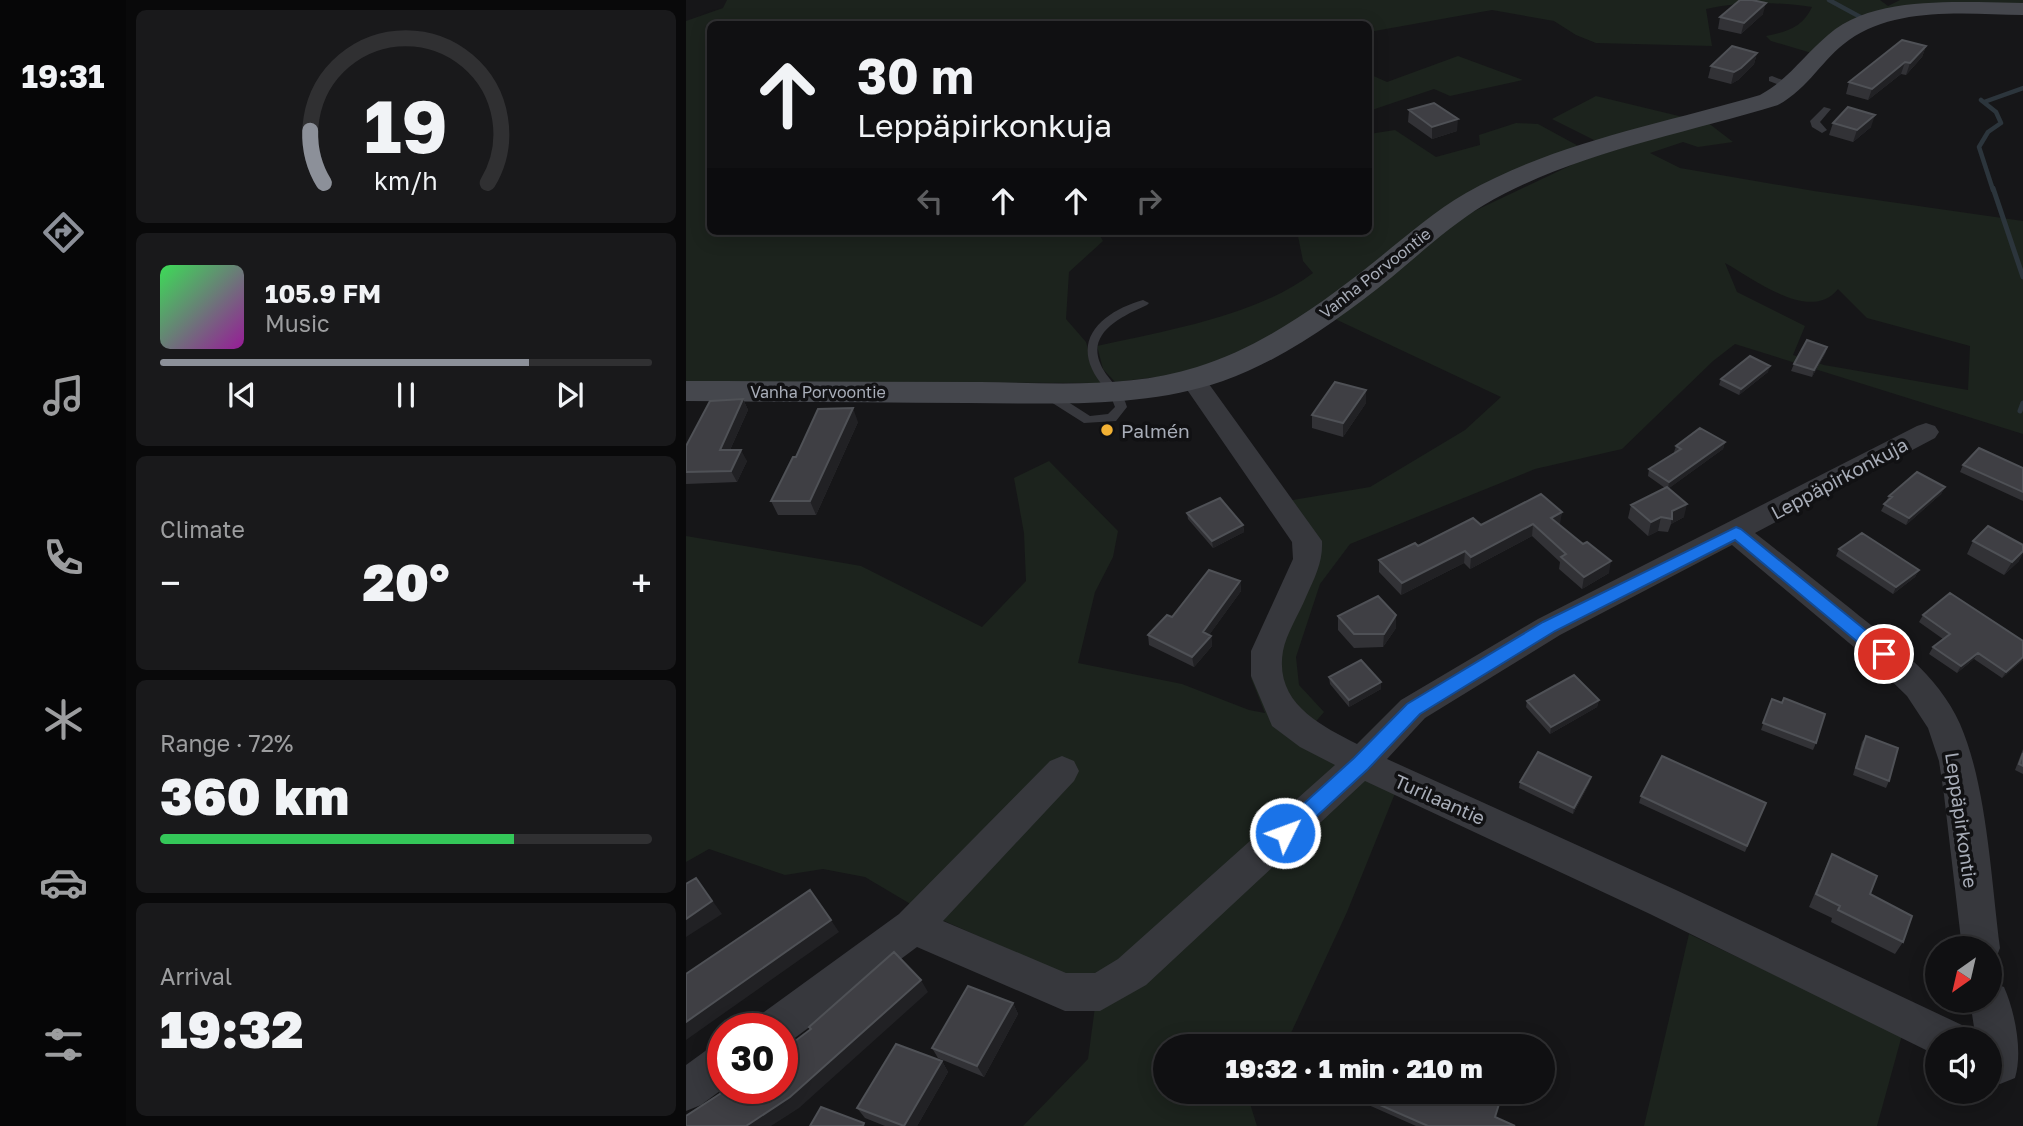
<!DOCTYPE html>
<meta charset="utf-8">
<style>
:root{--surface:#101012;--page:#19191b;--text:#f1f3f6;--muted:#9c9d9f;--line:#303032;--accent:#8c9099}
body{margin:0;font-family:"Golos Text",sans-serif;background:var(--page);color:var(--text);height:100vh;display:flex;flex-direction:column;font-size:26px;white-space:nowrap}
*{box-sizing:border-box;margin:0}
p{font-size:23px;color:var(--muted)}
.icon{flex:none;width:38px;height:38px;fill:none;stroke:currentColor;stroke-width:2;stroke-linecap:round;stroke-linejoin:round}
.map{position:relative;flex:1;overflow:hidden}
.details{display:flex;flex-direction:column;gap:10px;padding:10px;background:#09090a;width:560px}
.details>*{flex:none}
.top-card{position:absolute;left:21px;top:21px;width:665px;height:214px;border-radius:10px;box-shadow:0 4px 18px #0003,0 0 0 2px var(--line);background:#101012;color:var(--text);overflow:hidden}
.needle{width:46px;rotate:214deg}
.controls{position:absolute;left:1239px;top:936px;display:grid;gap:14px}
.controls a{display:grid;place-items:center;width:77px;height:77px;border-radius:50%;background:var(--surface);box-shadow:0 4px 18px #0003,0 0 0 2px var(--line);font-size:35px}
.speed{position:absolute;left:21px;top:1013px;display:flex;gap:14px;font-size:35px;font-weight:700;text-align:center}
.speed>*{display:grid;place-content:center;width:91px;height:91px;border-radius:50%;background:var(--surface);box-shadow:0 4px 18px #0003,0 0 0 2px var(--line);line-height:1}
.speed .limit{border:10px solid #d22;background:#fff;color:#111}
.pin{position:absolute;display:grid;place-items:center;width:60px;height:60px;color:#fff;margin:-30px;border:4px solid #fff;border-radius:50%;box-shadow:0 2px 7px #0007}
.me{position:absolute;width:77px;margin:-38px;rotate:48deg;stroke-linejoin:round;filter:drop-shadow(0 0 5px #0008)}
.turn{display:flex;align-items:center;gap:24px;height:147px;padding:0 35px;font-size:32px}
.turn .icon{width:91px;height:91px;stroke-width:2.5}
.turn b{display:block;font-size:49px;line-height:60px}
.lanes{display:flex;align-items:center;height:66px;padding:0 35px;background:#0003;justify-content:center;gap:35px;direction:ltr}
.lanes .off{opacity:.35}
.big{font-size:52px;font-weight:800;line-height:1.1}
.details .card{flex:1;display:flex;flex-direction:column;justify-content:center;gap:10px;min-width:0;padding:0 24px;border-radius:10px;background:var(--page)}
.details .dial{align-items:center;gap:0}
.dial svg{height:182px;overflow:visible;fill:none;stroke:var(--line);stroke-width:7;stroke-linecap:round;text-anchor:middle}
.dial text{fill:var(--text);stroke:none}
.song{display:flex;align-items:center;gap:21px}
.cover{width:84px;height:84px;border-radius:10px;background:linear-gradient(135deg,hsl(130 70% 55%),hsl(300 70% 35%))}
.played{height:7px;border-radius:4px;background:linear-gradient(90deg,var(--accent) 75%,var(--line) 75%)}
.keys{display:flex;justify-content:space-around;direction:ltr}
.heat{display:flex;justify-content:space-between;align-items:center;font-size:38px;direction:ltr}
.charge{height:10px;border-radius:5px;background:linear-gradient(90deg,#34c759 72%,var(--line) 0)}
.trip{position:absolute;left:467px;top:1034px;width:402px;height:70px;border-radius:35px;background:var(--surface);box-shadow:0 4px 18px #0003,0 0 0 2px var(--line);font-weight:800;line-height:70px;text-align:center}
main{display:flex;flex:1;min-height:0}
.dock{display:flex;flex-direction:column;width:126px;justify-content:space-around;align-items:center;background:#060607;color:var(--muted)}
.dock .icon{width:49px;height:49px}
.dock .on{color:var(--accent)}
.dock b{font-size:32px;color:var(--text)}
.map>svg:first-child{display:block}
.green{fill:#1c231d;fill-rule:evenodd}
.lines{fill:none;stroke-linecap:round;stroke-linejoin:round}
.stream-far1{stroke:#2c353c;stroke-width:4.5}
.stream{stroke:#2c353c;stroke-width:5}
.lane{fill:#37383d;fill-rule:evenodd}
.street{fill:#37383d;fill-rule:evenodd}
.secondary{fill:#45474d;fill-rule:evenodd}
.wall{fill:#323236}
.shaded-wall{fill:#212124}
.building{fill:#3f3f44;stroke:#4f5156;stroke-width:2}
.route{fill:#1a73e8;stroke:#114b97;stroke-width:2}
.poi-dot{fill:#f2b134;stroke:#111113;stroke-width:2.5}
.labels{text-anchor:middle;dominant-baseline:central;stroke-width:7;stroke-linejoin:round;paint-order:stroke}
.far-street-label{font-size:16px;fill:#a8adb8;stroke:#111113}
.poi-label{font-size:19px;fill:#a8adb8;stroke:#111113;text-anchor:start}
.street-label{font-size:19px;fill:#a8adb8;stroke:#111113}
</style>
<main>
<nav class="dock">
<b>19:31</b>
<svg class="icon on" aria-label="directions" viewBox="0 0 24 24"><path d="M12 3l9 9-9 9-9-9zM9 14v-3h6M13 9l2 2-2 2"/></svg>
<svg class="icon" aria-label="music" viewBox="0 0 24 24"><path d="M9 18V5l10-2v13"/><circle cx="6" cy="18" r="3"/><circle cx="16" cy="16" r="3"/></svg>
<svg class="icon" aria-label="phone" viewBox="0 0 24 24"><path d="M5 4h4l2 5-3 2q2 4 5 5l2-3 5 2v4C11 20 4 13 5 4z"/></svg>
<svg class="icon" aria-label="climate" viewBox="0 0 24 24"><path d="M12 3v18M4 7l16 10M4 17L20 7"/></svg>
<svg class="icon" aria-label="car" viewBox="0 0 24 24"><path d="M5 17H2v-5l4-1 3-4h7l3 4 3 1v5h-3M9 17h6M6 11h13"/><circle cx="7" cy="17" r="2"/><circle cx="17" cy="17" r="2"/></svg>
<svg class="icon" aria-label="filters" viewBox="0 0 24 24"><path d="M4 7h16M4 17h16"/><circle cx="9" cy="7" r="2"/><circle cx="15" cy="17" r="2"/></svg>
</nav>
<section class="details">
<div class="card dial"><svg viewBox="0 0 100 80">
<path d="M14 69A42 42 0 1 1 86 69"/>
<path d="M14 69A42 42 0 0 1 8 46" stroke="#8c9099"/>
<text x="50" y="56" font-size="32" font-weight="700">19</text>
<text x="50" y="72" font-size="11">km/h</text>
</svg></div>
<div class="card">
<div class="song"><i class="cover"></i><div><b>105.9 FM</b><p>Music</p></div></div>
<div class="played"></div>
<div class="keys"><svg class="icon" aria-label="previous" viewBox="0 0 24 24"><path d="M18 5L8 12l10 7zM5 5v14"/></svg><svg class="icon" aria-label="pause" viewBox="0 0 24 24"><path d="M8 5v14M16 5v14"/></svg><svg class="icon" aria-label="next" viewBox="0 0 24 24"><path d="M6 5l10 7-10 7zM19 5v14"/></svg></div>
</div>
<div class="card"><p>Climate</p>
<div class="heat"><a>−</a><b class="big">20°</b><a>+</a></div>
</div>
<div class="card"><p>Range · 72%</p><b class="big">360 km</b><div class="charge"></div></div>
<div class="card"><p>Arrival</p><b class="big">19:32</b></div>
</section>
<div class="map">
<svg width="1337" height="1126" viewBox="0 0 1337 1126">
<rect width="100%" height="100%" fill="#161618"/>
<!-- green -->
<path class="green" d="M 41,0 L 1194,0 L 1202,6 L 1214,0 L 1337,0 L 1337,5 L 1208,13 L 1129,54 L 1085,41 L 1080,36 C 1101,32 1117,27 1126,7 C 1089,2 1056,1 1020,9 L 1026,46 L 910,43 L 890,35 L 868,21 L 806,10 L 683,32 L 682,24 L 24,24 L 24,231 L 411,231 L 417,241 L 383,272 L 380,319 L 400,342 L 408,371 L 415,383 L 0,382 L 0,21 L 37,8 Z
M 772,56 L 837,80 L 764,96 L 748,89 L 683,111 L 683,74 L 701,82 Z
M 910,96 L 997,117 L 914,143 L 866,119 Z
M 1021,122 L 1047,142 L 1012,147 L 997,142 L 964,153 L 994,168 L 1128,191 L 1337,221 L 1337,434 L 1049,344 L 1027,361 L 936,449 L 849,469 L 664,544 L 634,584 L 610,657 L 613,685 L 638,712 L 620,733 L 714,781 L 661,912 L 599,1046 L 480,1046 L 480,1092 L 563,1092 L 561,1094 L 571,1126 L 337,1126 L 402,1059 L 413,977 L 375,973 L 238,912 L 179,877 L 137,869 L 99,875 L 23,849 L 0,862 L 0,536 L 175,566 L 296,627 L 340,581 L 338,533 L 328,478 L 363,461 L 432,531 L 427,557 L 409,592 L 392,663 L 496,684 L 563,710 L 579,713 L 565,678 L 579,625 L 622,558 L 595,502 L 684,487 L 779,430 L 815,397 L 647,318 L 780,215 L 894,161 ZM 1039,263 C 1067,278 1124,324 1152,289 L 1181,318 L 1284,346 L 1282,390 L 1138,365 L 1107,355 L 1119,326 L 1051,292 Z
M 830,123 L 852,124 L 896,148 L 810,181 L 632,311 L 547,359 L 488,375 L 429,382 L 417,369 L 411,346 C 479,331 571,316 627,273 L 617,261 L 611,231 L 682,231 L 683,134 L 709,130 L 750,157 L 794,145 L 793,135 Z
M 1003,934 L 1216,1035 L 1191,1126 L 958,1126 Z"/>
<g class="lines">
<!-- stream-far1 -->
<path class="stream-far1" d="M 1143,0 L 1178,19
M 1295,100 L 1310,112 L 1315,123 L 1302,132 L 1293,147 L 1307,190
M 1298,102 L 1337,88"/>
<!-- stream -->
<path class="stream" d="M 1307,188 L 1337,277
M 1334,411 L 1337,403"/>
<!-- lane -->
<path class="lane" d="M 1086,76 L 1109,85 L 1110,87 L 1106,90 L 1083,81 L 1083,77 Z
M 1138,107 L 1145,109 L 1134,122 L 1141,130 L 1136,133 L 1126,127 L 1124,121 Z
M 457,300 L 463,303 L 461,305 C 432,318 394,336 420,374 C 429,386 437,393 441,407 L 430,421 L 398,423 L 357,397 L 355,394 L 357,391 L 365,391 L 404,416 L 422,414 L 429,407 C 424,391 412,383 406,369 C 389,332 425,309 457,300 Z"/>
<!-- street -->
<path class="street" d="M 506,370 L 515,373 L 636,541 C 637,562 629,577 620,597 C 613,614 600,634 597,651 C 588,703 634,725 671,744 L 715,700 L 852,619 L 1231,426 L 1240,423 L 1249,426 L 1253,432 L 1249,438 L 1069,533 C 1101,558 1133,584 1165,609 C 1205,642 1252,674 1274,724 C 1301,786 1305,879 1314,948 L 1309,961 L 1304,963 L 1304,948 L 1276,948 L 1258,795 L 1253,761 L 1242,728 L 1221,696 L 1187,663 L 1046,545 L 874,635 L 739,718 L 701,759 L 990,890 L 1278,1026 L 1283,1040 L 1251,1040 L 1251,1056 L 1248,1054 L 964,914 L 679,781 L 460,985 L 414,1011 L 379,1011 L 231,947 L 102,1043 L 96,1046 L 96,1029 L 68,1029 L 74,1015 L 213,914 L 364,761 L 376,756 L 388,761 L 393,771 L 388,781 L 257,921 L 380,973 L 409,973 L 432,959 L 649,765 L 614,747 L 586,726 L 565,676 L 565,651 L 607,559 L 606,542 L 493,378 L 497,373 Z
M 1304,982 L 1318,987 C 1329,1012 1337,1052 1329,1078 L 1314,1084 L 1304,1080 L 1304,1040 L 1290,1040 L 1284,1001 L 1304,1001 Z
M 37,1043 L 38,1088 L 15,1105 L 0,1111 L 0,1065 L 22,1049 Z"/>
<!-- secondary -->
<path class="secondary" d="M 1292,2 L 1337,3 L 1337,15 C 1281,14 1211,6 1163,40 C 1136,59 1123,88 1092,105 C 994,135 887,153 798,205 C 765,225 736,252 706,277 C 655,318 599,359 537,381 C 456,409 366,403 281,403 C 187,402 94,402 0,401 L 0,381 C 98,381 196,382 294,382 C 364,383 443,389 511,367 C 576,347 635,304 688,262 C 718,238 747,212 780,193 C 870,142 976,124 1074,95 C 1103,79 1118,55 1142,35 C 1181,1 1244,2 1292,2 Z"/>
</g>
<!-- wall -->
<path class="wall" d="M 1077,14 L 1055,34 L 1032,29 L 1034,17 Z
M 1240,46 L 1236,57 L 1220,75 L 1215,74 L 1182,100 L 1160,94 L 1163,82 Z
M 1071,53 L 1068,64 L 1052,80 L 1045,84 L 1022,78 L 1025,66 Z
M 723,110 L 771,131 L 746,139 L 722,122 Z
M 1147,123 L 1185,127 L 1167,142 L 1143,135 Z
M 1141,347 L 1139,354 L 1126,377 L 1105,371 L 1108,364 Z
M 1082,372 L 1053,395 L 1033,385 L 1035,379 Z
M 57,399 L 62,410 L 44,450 L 61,461 L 51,482 L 0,484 L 0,446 Z
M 680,403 L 657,437 L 626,428 L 626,415 Z
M 172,422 L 130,515 L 92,515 L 85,501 L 110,457 Z
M 1039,442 L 1037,449 L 983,488 L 998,517 L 985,524 L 982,532 L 972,531 L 962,536 L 942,518 L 945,505 L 979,488 L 962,476 L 963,469 L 989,453 L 988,452 L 990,446 Z
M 1277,465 L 1337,468 L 1337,501 L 1274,472 Z
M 1259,487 L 1255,494 L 1220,525 L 1195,511 L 1203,496 Z
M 876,512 L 873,524 L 923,573 L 896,589 L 873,569 L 874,562 L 846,536 L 784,569 L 778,563 L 715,595 L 693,572 L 693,560 L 732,546 L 795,525 Z
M 501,513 L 557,525 L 558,532 L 527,548 L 502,519 Z
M 1287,541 L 1333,561 L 1318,575 L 1281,554 Z
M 1153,549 L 1233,570 L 1229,577 L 1207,594 L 1150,556 Z
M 554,581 L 555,591 L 523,635 L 525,636 L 526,646 L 508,667 L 463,645 L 462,635 L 486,617 Z
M 1237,615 L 1337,660 L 1316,678 L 1288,659 L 1271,673 L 1243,654 L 1247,647 L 1257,639 L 1233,622 Z
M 652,616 L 710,628 L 697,647 L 668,648 L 652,630 Z
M 643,677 L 695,689 L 663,707 L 644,684 Z
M 1086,699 L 1130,743 L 1127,750 L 1075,730 Z
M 913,700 L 911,707 L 864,734 L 840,707 L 841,701 Z
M 1180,736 L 1203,781 L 1200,788 L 1167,775 L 1176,742 Z
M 1337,749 L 1337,774 L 1329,770 Z
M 905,777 L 903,784 L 887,814 L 833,788 L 834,782 Z
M 955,796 L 1080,803 L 1059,852 L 953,803 Z
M 1146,854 L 1184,894 L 1217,942 L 1209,954 L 1145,922 L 1146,918 L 1123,907 L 1140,867 Z
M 327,1003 L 332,1014 L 298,1077 L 252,1058 L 246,1048 Z
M 256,1061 L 262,1072 L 231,1126 L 199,1126 L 179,1118 L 171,1108 Z
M 678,1098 L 809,1117 L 829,1126 L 730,1126 L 678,1103 Z"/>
<!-- shaded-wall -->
<path class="shaded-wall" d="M 1080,3 L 1077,14 L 1055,34 L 1058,23 Z
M 1240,46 L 1236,57 L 1220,75 L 1224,63 Z
M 1071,53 L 1068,64 L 1052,80 L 1045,84 L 1048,72 Z
M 1219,62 L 1215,74 L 1182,100 L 1186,89 Z
M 1189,115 L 1185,127 L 1167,142 L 1171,130 Z
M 772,119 L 771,131 L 746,139 L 746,127 Z
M 1141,347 L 1139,354 L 1126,377 L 1128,370 Z
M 1084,366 L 1082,372 L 1053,395 L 1055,389 Z
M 680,390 L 680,403 L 657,437 L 657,423 Z
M 57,399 L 62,410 L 39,461 L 34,450 Z
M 167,408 L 172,422 L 130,515 L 124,501 Z
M 1039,442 L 1037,449 L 982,489 L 983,482 Z
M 55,450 L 61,461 L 51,482 L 45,471 Z
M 1259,487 L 1255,494 L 1220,525 L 1223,518 Z
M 1001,504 L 998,517 L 985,524 L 986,511 Z
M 876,512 L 874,524 L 863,530 L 865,518 Z
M 975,517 L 972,531 L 962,536 L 965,522 Z
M 847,524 L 846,536 L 784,569 L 785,557 Z
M 557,525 L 558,532 L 527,548 L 526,541 Z
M 779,551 L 778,563 L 715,595 L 716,583 Z
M 1337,551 L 1337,554 L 1333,561 L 1318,575 L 1326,562 Z
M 925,561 L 923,573 L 896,589 L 898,577 Z
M 1233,570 L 1229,577 L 1207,594 L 1210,587 Z
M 554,581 L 555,591 L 518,642 L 517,632 Z
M 710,615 L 710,628 L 697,647 L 698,634 Z
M 525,636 L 526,646 L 508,667 L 506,657 Z
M 1292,653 L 1288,659 L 1271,673 L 1275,666 Z
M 1337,657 L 1337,660 L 1316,678 L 1320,672 Z
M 695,682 L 695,689 L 663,707 L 663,700 Z
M 913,700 L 911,707 L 864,734 L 865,727 Z
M 905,777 L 903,784 L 887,814 L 888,808 Z
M 10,878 L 36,914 L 0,937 L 0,919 Z
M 145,920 L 153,932 L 0,1040 L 0,1022 Z
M 235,980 L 242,992 L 113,1108 L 85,1126 L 60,1126 Z
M 327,1003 L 332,1014 L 298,1077 L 291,1066 Z
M 256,1061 L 262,1072 L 231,1126 L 218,1126 Z"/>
<!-- building -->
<path class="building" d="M 1054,0 L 1066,0 L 1080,3 L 1058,23 L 1034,17 Z
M 1216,40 L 1240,46 L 1224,63 L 1219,62 L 1186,89 L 1163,82 Z
M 1046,46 L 1071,53 L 1055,68 L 1048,72 L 1025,66 Z
M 748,103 L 772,119 L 746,127 L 723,110 Z
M 1162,107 L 1189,115 L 1171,130 L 1147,123 Z
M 1121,340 L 1141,347 L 1128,370 L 1108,364 Z
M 1064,356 L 1084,366 L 1055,389 L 1035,379 Z
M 649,382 L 680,390 L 657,423 L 626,415 Z
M 57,399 L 34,450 L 55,450 L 45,471 L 0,472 L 0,446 L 24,401 Z
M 167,408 L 124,501 L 85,501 L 107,457 L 110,457 L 132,409 Z
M 1014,428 L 1039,442 L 983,482 L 963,469 L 995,449 L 990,446 Z
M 1293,448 L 1337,468 L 1337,492 L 1277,465 Z
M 1231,472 L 1259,487 L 1223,518 L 1198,504 L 1206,497 L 1203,496 Z
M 981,487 L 1001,504 L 986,511 L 986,519 L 975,517 L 965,522 L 945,505 Z
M 855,494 L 876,512 L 865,518 L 897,544 L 901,542 L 925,561 L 898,577 L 875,557 L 880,554 L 847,524 L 785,557 L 779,551 L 716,583 L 693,560 L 729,543 L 732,546 L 787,518 L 795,525 Z
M 534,498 L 557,525 L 526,541 L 501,513 Z
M 1302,526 L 1337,545 L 1337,551 L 1326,562 L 1287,541 Z
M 1176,533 L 1233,570 L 1210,587 L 1153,549 Z
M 523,570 L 554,581 L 517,632 L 525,636 L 506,657 L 462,635 L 481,615 L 486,617 Z
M 1264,593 L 1337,641 L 1337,657 L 1320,672 L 1292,653 L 1275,666 L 1247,647 L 1264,634 L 1237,615 Z
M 692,596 L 710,615 L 698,634 L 668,634 L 652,616 Z
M 675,660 L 695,682 L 663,700 L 643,677 Z
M 888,675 L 913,700 L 865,727 L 841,701 Z
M 1098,698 L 1139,714 L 1130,743 L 1077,723 L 1086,699 L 1096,703 Z
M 1180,736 L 1212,748 L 1203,781 L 1170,768 Z
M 852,752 L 905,777 L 888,808 L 834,782 Z
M 1337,753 L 1337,766 L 1333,764 Z
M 976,756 L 1080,803 L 1061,846 L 955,796 Z
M 1146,854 L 1191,876 L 1184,894 L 1226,916 L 1217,942 L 1152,910 L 1154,906 L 1130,894 Z
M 10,878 L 26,901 L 0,919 L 0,884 Z
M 124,890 L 145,920 L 0,1022 L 0,974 Z
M 208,952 L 235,980 L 104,1097 L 60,1126 L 0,1126 L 0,1116 L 43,1088 L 96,1088 L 96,1051 L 125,1029 L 123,1027 Z
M 282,986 L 327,1003 L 291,1066 L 246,1048 Z
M 210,1044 L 256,1061 L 218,1126 L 171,1108 Z
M 681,1092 L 787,1092 L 813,1104 L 809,1117 L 829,1126 L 742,1126 L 678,1098 Z
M 135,1107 L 178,1123 L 177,1126 L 124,1126 Z"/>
<!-- route -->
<path class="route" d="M 1050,527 L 1055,529 L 1204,650 L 1207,654 L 1204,659 L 1192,659 L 1049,540 L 869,631 L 734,714 L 682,769 L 606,839 L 599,841 L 592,839 L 589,833 L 592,827 L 668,758 L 721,704 L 857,622 Z"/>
<!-- markers -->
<circle class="poi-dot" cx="421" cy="430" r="7"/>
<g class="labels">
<!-- far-street labels -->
<g class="far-street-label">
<text transform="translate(689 273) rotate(-38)">Vanha Porvoontie</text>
<text x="132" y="392">Vanha Porvoontie</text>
</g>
<!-- poi labels -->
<g class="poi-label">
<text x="435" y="430">Palmén</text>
</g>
<!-- street labels -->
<g class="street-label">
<text transform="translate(1153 478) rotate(-28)">Leppäpirkonkuja</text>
<text transform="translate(754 799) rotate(24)">Turilaantie</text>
<text transform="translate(1276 820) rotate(82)">Leppäpirkontie</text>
</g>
</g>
</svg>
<div class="controls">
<a><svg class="needle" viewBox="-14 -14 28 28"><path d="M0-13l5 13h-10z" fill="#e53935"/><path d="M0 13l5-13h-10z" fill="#9c9d9f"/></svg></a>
<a><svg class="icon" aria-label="sound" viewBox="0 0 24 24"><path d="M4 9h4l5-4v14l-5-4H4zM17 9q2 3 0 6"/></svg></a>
</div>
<div class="speed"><div class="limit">30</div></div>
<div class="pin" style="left:1198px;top:654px;background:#d93025"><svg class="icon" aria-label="arrive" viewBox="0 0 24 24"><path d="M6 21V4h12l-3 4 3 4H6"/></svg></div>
<svg class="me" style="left:599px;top:833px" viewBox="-20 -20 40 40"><circle r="17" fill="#1a73e8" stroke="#fff" stroke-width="3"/><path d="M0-11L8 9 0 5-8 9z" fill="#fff"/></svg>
<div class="trip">19:32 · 1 min · 210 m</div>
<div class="top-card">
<div class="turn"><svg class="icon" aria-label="ahead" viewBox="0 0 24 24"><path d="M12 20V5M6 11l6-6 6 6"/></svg><div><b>30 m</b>Leppäpirkonkuja</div></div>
<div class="lanes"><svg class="icon off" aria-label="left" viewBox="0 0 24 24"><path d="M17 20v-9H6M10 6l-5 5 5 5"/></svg><svg class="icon" aria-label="ahead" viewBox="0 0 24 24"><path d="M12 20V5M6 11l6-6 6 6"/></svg><svg class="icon" aria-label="ahead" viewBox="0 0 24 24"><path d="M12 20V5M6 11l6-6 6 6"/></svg><svg class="icon off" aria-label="right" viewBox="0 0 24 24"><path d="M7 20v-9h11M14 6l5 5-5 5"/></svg></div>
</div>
</div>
</main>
